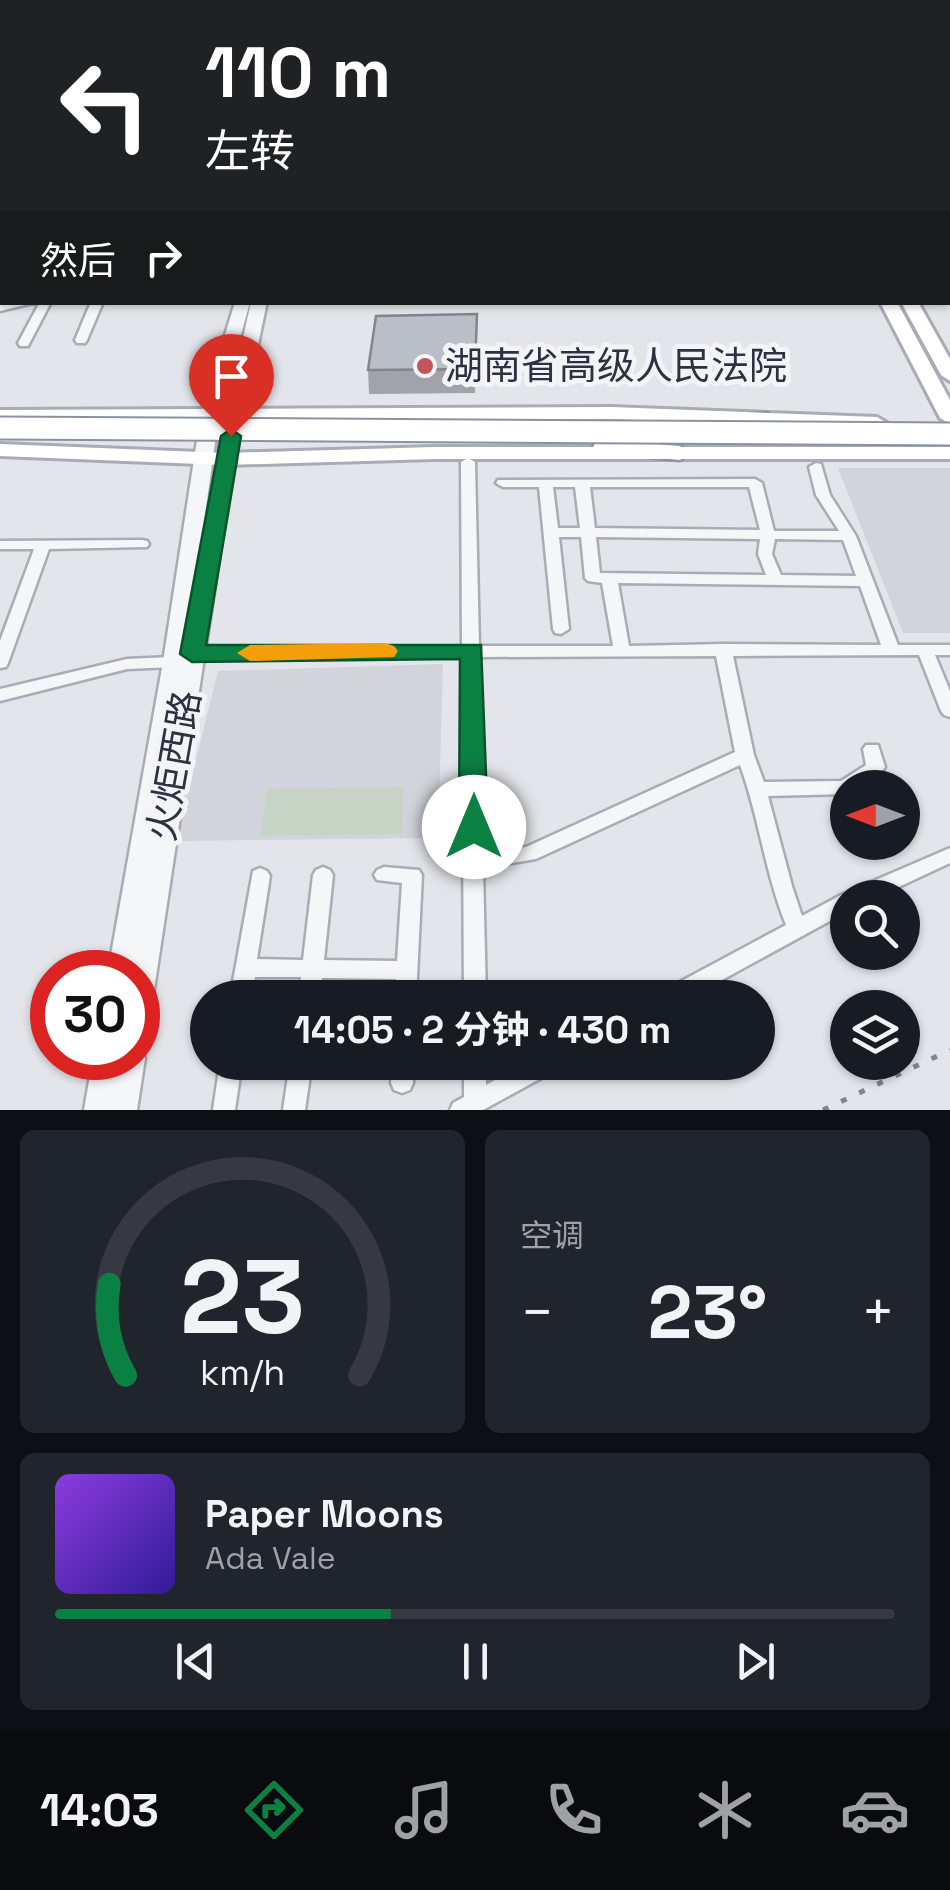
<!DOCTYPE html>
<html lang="zh">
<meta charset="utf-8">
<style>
:root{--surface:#171b24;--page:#20242c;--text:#f1f3f6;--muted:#9ea1a6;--line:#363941;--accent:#0b8043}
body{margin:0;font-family:"Space Grotesk","Noto Sans SC",sans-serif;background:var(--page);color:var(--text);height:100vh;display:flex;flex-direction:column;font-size:38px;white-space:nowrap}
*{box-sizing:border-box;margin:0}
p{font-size:32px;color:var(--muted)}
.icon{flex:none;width:55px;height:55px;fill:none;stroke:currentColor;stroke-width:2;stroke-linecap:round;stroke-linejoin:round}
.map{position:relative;height:1110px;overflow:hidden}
.sheet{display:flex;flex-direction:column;gap:20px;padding:20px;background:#0d0f14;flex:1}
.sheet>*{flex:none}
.banner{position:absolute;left:0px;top:0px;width:950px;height:305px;box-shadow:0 2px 8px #0004;background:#202124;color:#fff;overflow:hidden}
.needle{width:65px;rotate:270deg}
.fabs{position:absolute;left:830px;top:770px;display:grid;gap:20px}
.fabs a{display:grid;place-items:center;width:90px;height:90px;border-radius:50%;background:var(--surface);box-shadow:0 2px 8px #0004;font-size:50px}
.speed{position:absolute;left:30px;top:950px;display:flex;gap:20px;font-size:50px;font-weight:700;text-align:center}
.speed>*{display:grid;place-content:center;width:130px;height:130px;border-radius:50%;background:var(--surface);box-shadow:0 2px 8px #0004;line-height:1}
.speed .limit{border:15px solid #d22;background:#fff;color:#111}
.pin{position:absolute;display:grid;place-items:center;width:85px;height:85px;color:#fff;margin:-102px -42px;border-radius:50% 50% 50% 0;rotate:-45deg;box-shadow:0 0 10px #0007}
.pin .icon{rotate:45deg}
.me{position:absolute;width:110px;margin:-55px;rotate:0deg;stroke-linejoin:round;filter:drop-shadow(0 0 8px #0008)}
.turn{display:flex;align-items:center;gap:35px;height:210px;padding:0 40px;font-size:45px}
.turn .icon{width:130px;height:130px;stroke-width:2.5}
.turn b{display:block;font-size:70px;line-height:85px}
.then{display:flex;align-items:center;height:95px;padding:0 40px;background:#0003;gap:20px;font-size:38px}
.big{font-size:75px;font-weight:700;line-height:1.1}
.sheet .tile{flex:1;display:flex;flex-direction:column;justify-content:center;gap:15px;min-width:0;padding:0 35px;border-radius:15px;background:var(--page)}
.sheet .dial{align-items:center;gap:0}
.dial svg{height:260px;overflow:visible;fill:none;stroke:var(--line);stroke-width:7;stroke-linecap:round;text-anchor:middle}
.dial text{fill:var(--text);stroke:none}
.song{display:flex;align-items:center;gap:30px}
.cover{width:120px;height:120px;border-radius:15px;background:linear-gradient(135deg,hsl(270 70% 55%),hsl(250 70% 35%))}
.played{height:10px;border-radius:5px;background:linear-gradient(90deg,var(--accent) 40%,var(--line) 40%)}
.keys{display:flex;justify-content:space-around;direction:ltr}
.heat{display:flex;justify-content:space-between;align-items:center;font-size:55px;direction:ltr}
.sheet .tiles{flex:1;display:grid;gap:20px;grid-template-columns:1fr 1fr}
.tile:last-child{grid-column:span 2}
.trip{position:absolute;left:190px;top:980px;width:585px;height:100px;border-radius:50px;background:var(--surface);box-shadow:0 2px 8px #0004;font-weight:700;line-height:100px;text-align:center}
.menu{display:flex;height:160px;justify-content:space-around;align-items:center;background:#090b0e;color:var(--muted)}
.menu .icon{width:70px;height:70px}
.menu .current{color:var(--accent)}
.menu b{font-size:45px;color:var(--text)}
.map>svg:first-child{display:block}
.built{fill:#d1d4db}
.green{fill:#c7d3c5}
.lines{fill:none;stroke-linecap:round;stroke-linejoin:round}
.minor-casing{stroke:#a8acb4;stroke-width:5}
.tertiary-casing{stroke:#a8acb4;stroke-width:5}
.secondary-casing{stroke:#a8acb4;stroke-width:6}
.trunk-casing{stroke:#8b929f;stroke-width:5}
.minor{fill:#f5f6f8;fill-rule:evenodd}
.tertiary{fill:#f5f6f8;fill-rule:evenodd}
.secondary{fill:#fff;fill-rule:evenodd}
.trunk{fill:#fff;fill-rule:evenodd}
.rail{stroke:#7d8492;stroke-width:5;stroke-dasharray:6 14;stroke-linecap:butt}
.trunk-bridge-casing{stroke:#8b929f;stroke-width:25;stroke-linecap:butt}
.trunk-bridge{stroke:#fff;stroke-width:21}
.wall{fill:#a0a3aa}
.building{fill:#babec6;stroke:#82858b;stroke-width:2.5}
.route{fill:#0b8043;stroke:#07532c;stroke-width:2.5}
.slow{fill:#f59e0b}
.poi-dot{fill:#c4535c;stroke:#f2f4f7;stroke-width:4}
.labels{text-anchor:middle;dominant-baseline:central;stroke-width:10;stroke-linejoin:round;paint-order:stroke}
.poi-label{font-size:38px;fill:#2c3241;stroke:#f2f4f7;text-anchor:start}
.street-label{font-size:38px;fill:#2c3241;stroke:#f2f4f7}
</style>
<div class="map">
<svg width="950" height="1110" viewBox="0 0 950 1110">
<rect width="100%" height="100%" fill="#e3e5ea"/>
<!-- built -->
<path class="built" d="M 838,468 L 950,468 L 950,633 L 903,633 Z
M 443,664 L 438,838 L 176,841 L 218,671 Z"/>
<!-- green -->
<path class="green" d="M 404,787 L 402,834 L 261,836 L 267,789 Z"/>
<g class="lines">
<defs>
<path id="minor" d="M 424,0 L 432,0 L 432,2 L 425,2 Z
M 444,0 L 452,0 L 450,2 L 444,2 Z
M 464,0 L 472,0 L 472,2 L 465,2 Z
M 485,0 L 493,0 L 494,2 L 487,2 Z
M 505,0 L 513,0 L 514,2 L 507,2 Z
M 525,0 L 533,0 L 533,2 L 526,2 Z
M 544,0 L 552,0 L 552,2 L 545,2 Z
M 762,0 L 770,0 L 771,2 L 764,2 Z
M 815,0 L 823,0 L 825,2 L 817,2 Z
M 948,39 L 950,39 L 950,46 L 948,46 Z
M 0,43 L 2,43 L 2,49 L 0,49 Z
M 948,87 L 950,87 L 950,93 L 948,92 Z
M 0,96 L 2,96 L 2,101 L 0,102 Z
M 2,129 L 2,136 L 0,137 L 0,130 Z
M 948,163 L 950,163 L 950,169 L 948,169 Z
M 2,172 L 2,181 L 0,182 L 0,173 Z
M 0,204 L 2,204 L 2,210 L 0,210 Z
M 948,208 L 950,208 L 950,214 L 948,214 Z
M 0,249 L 2,249 L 2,256 L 0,256 Z
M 11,302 L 37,302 L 0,311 L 0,305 Z
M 40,302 L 51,302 L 28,346 L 20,346 L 18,343 Z
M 91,302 L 103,302 L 87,340 L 85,343 L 77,343 L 75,340 Z
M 468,458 L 475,462 L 479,646 L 613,646 L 602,583 L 588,581 L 585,578 L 581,537 L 559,537 L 569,629 L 561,634 L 555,633 L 553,629 L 539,487 L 503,487 L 496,483 L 498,480 L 755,479 L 762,483 L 774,531 L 839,531 L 816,495 L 809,467 L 816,463 L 821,464 L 830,495 L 856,536 L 898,645 L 950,645 L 950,655 L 935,655 L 950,691 L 950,717 L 944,715 L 941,711 L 919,655 L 733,656 L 754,755 L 764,782 L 841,781 L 866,765 L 863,749 L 866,745 L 878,745 L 885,767 C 877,779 862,788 848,788 L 848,794 L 768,796 L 792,886 L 802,916 L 841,895 L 950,848 L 950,863 L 875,898 L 848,898 L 848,911 L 689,998 L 659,998 L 661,992 L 786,925 C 765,873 759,817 740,765 L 536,859 L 483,868 L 486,998 L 464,998 L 462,657 L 196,658 L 174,667 L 127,669 L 0,701 L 0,689 L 127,659 L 171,657 L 193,648 L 462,647 L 461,462 ZM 553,487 L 575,487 L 580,528 L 558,528 ZM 590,487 L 749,487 L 760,530 L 595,528 ZM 596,537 L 760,539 L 758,554 L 766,575 L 600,573 ZM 775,539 L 843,540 L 856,576 L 781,575 L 772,554 ZM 618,583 L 860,586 L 881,645 L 723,644 L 629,646 ZM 716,656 L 735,752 L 526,847 L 483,853 L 479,657 Z
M 142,540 L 147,541 L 149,544 L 147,547 L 49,549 L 8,663 L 6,667 L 0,668 L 0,641 L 34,549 L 0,549 L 0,541 Z
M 323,867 L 330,870 L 333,875 L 324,960 L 397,961 L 402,883 L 377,880 L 374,875 L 377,870 L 384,867 L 419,870 L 422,875 L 416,998 L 394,998 L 396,979 L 322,978 L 320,998 L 298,998 L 301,977 L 255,977 L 252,998 L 230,998 L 253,871 L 260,868 L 267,871 L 270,876 L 257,959 L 303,960 L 313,875 L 316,870 Z
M 220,1062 L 242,1062 L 235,1110 L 213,1110 Z
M 290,1062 L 312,1062 L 305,1110 L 283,1110 Z
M 392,1062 L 414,1062 L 413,1083 L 410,1090 L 402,1093 L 394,1090 L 391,1083 Z
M 464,1062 L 486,1062 L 486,1085 L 528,1062 L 561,1062 L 558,1069 L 483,1110 L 450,1110 L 453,1103 L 464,1097 Z"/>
<path id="tertiary" d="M 552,0 L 562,0 L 562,2 L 553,2 Z
M 0,62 L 2,62 L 2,68 L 0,68 Z
M 235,302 L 250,302 L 219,414 L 199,558 L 216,459 L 251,302 L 267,302 L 234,459 L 152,1003 L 148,1012 L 138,1015 L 138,972 L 108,972 L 163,662 L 201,414 Z
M 138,1048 L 145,1058 L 137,1110 L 84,1110 L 93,1058 L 138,1058 Z"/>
<path id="secondary" d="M 727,0 L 738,0 L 739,2 L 728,2 Z
M 880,302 L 897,302 L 950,400 L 950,424 L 940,418 Z
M 901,302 L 918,302 L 950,359 L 950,381 L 941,375 Z
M 611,407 L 877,417 L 887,423 L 877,429 L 611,419 L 0,422 L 0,410 Z
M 0,444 L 225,453 L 434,447 L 950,447 L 950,459 L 434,459 L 225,465 L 0,456 Z"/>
<path id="trunk" d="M 767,413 L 778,420 L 775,425 L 717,431 L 706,424 L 717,417 Z
M 604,440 L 680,446 L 691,453 L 680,460 L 596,452 L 593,447 L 596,442 Z"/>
</defs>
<!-- minor casing -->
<use href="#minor" class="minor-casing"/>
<!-- tertiary casing -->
<use href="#tertiary" class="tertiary-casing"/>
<!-- secondary casing -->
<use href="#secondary" class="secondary-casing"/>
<!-- trunk casing -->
<use href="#trunk" class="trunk-casing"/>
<!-- minor -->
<use href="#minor" class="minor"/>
<!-- tertiary -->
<use href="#tertiary" class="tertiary"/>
<!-- secondary -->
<use href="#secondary" class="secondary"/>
<!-- trunk -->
<use href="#trunk" class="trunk"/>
<!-- rail -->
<path class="rail" d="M 823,1110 L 950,1050"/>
<defs>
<path id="trunk-bridge" d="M 0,428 L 950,434"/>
</defs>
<!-- trunk-bridge casing -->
<use href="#trunk-bridge" class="trunk-bridge-casing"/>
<!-- trunk-bridge -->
<use href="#trunk-bridge" class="trunk-bridge"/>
</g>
<!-- wall -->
<path class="wall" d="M 477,314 L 475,393 L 369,394 L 368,370 Z"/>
<!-- building -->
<path class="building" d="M 477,314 L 475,369 L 368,370 L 376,316 Z"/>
<!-- route -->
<path class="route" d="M 231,429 L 241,436 L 206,645 L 481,645 L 488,827 L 484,835 L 463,835 L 459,827 L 460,659 L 192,662 L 180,654 L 221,436 Z"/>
<!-- slow -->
<path class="slow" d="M 385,643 L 394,646 L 398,651 L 394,657 L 250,661 L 237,653 L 250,645 Z"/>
<!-- markers -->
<circle class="poi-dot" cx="425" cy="366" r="10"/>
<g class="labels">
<!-- poi labels -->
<g class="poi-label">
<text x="445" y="366">湖南省高级人民法院</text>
</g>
<!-- street labels -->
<g class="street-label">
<text transform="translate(174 766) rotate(-80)">火炬西路</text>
</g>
</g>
</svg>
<div class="fabs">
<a><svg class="needle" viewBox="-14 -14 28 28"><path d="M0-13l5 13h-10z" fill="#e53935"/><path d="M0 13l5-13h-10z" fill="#9ea1a6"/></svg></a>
<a><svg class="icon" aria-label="search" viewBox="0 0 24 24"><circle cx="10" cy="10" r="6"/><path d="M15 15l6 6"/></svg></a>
<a><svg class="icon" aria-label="layers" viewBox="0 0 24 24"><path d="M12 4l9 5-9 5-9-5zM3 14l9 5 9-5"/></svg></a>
</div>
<div class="speed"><div class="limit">30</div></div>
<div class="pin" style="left:231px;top:436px;background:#d93025"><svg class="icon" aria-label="arrive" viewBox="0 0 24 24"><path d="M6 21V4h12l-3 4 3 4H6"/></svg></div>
<svg class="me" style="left:474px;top:827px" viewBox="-20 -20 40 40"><circle r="19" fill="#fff"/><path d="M0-13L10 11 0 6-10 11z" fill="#0b8043"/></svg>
<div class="trip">14:05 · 2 分钟 · 430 m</div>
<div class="banner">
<div class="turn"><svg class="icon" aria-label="left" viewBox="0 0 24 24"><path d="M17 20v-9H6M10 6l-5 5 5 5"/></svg><div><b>110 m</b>左转</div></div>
<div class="then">然后<svg class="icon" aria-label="right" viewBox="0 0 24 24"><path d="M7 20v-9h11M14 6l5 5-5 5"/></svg></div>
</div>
</div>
<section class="sheet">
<div class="tiles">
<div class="tile dial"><svg viewBox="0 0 100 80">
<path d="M14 69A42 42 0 1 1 86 69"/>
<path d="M14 69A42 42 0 0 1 9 41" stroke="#0b8043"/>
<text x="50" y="56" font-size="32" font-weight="700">23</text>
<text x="50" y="72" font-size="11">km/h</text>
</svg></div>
<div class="tile"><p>空调</p>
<div class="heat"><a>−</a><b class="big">23°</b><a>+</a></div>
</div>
<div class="tile">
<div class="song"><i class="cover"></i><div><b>Paper Moons</b><p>Ada Vale</p></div></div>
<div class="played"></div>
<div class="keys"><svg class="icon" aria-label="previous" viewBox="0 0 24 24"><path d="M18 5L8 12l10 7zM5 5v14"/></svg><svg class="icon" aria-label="pause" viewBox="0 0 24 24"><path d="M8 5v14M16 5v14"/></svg><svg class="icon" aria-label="next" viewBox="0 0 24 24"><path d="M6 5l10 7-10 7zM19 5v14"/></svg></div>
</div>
</div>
</section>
<nav class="menu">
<b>14:03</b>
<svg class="icon current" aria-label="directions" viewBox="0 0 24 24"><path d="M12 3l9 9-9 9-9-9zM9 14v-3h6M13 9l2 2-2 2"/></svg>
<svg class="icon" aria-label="music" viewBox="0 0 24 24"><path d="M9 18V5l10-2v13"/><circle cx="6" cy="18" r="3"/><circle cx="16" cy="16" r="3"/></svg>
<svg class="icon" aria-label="phone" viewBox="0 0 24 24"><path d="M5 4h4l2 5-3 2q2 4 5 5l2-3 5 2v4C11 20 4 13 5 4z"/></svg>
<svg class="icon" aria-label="climate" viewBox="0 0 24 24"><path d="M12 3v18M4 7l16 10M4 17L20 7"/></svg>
<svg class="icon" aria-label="car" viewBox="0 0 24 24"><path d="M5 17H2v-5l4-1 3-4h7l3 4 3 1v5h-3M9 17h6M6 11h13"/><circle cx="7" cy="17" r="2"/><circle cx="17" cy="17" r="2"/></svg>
</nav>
